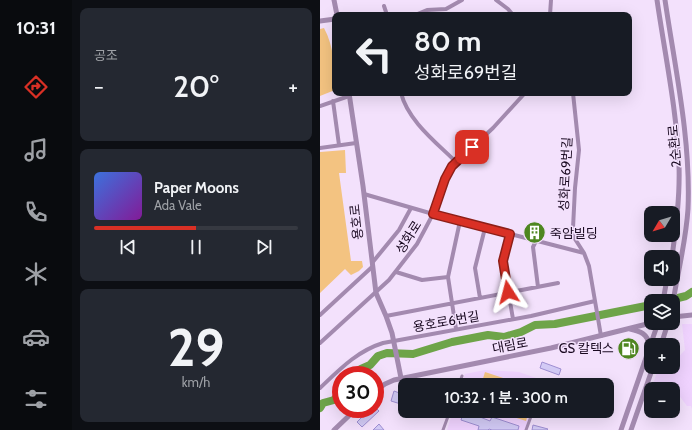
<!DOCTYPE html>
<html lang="ko">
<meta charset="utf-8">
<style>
:root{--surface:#171b24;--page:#242831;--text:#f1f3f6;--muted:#9ea1a6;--line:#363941;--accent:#d93025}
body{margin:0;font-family:Cabin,"Noto Sans KR",sans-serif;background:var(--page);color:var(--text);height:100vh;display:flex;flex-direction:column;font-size:15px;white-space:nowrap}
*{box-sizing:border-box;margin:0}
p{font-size:13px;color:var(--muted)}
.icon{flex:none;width:22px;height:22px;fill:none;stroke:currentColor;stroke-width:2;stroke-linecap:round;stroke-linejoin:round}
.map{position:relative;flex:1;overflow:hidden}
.drawer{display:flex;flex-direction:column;gap:8px;padding:8px;background:#0d0f14;width:248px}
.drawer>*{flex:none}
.hud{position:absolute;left:12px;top:12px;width:300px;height:84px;border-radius:8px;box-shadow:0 4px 16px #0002;background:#171b24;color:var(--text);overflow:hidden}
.needle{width:26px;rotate:232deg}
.tools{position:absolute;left:324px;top:206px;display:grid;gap:8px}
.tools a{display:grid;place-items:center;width:36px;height:36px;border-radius:8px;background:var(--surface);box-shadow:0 4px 16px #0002;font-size:20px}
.speed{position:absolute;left:12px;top:366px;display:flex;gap:8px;font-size:20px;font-weight:700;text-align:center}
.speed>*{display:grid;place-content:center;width:52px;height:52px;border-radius:50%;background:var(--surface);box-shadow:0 4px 16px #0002;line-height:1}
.speed .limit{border:6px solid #d22;background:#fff;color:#111}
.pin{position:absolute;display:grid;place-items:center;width:34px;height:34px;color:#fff;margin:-17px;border-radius:8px;box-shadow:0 2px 6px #0006}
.me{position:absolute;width:44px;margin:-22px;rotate:351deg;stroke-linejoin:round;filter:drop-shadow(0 0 3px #0008)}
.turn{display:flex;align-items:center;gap:14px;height:84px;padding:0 16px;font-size:18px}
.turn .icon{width:52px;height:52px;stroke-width:2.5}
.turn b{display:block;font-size:28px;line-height:34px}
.big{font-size:30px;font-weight:600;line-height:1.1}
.drawer .card{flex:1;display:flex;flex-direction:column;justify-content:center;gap:6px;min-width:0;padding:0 14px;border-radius:8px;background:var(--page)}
.drawer .dial{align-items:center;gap:0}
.dial b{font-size:52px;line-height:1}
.song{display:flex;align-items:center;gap:12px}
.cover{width:48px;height:48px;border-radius:6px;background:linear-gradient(135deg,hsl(220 70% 55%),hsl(290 70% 35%))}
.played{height:4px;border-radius:2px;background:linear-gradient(90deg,var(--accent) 50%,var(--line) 50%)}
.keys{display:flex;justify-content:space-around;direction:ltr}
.heat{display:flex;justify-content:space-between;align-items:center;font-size:22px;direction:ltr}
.trip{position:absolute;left:78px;top:378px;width:216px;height:40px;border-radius:8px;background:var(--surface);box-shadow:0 4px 16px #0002;font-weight:600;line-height:40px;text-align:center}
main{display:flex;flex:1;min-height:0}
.tab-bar{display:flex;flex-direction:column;width:72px;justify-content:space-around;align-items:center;background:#090b0e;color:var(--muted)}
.tab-bar .icon{width:28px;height:28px}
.tab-bar .selected{color:var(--accent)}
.tab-bar b{font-size:18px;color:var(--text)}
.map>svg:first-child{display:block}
.built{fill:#f0d3ff}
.green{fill:#f3c381}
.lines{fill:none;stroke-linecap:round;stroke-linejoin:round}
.river{stroke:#6ea449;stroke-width:8}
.building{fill:#d2caf5;stroke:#9e8ed2}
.pedestrian{stroke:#a38aaf;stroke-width:3}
.minor{stroke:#a38aaf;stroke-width:4}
.tertiary{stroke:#a38aaf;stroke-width:5}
.route-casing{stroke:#8d1f18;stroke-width:10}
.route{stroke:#d93025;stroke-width:7}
.labels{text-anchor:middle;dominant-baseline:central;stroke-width:3;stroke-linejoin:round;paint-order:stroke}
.street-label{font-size:13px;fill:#190920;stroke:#f3e1fc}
.poi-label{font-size:13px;fill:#190920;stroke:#f3e1fc;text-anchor:start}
</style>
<main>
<nav class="tab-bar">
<b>10:31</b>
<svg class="icon selected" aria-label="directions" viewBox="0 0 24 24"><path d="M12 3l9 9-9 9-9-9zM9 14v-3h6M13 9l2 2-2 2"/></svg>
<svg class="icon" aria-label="music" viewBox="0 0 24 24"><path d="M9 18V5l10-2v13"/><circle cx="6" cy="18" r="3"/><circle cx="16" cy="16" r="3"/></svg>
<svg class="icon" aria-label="phone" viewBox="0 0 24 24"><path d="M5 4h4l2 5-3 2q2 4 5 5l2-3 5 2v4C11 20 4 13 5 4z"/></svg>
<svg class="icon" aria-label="climate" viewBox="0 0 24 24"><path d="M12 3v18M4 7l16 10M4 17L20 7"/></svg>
<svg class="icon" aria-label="car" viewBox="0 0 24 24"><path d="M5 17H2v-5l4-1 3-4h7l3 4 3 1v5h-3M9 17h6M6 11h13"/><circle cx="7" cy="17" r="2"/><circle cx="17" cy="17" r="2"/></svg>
<svg class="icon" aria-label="filters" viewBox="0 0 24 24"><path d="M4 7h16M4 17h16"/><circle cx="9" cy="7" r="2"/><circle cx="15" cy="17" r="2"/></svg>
</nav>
<section class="drawer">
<div class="card"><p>공조</p>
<div class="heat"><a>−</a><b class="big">20°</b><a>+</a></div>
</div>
<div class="card">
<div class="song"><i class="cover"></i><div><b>Paper Moons</b><p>Ada Vale</p></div></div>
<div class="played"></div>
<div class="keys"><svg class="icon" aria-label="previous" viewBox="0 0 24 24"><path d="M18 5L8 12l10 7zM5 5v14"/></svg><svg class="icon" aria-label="pause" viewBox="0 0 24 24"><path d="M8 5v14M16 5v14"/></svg><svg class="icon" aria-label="next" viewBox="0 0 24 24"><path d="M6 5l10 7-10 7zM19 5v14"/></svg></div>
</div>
<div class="card dial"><b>29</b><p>km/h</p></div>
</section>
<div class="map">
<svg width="372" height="430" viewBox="0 0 372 430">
<rect width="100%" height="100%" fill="#f3e1fc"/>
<!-- built -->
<path class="built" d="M 362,324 L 372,324 L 372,409 L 371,406 L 367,406 L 355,390 L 345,382 L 338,389 L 331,389 L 339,367 L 353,367 L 353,363 L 365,350 Z
M 165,370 L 199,372 L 222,380 L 221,385 L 141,385 L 145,374 Z
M 133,411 L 212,411 L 206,430 L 127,430 Z"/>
<!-- green -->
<path class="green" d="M 4,28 C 14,46 15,70 15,90 L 0,96 L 0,29 Z
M 25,150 L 26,173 L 19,173 L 31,261 L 42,261 L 43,267 L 39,271 L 31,275 L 25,269 L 0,293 L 0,152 Z
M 165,372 L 205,385 L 161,385 Z
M 175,411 L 209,411 L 206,421 Z"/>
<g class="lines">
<!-- river -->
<path class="river" d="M 346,301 L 366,296 L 372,292
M 35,375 L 41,369 L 50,365 L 58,356 L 67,353 L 93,354 L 132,342 L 168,335 L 184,337 L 201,332 L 215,325 L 235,324 L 331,305
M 0,408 L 3,403 L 14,400 L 21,392"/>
</g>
<!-- building -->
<path class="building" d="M 207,228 L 222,232 L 220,238 L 206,234 Z
M 222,362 L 241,369 L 239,375 L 220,368 Z
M 74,391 L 85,395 L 84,405 L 71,401 Z
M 50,409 L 57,409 L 59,411 L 42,427 L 37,422 Z
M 144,411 L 151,411 L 161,414 L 160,417 L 170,421 L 172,417 L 199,426 L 198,430 L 172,430 L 169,429 L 168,430 L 158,430 L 159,426 L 141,420 Z
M 59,424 L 64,430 L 53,430 Z
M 213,425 L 228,429 L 227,430 L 212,430 Z"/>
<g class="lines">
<!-- pedestrian -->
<path class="pedestrian" d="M 139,385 L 142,376
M 222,385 L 223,381
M 123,430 L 130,411
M 206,430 L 213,411"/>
<!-- minor -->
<path class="minor" d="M 176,0 L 188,9 L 193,15
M 64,6 L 67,15
M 95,15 L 107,10 L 126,9 L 142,0
M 230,15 L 231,0
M 81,93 C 88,121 117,143 136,162
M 13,101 L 19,145
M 0,106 L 29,96
M 0,148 L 36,143
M 44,194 L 113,214 L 264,253 L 255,239 L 253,228 L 255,188 L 259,150 L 253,93
M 190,234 L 183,261 L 193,319
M 216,241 L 213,247 L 218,287
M 264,253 L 269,266 L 281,336
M 52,263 L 79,230 L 91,208
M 76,272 L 102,280 L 128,277
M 160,298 L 155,268 L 165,228
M 0,315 L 52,267
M 66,316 L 238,283
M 136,329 L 128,277 L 140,221
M 0,343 L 69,280 L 97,244 L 104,231 L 113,214 L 125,179 L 132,166 L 173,128 L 205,93
M 0,388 C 19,370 37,351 63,343 L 211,316 L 275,301"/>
<!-- tertiary -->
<path class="tertiary" d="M 14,0 L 17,15
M 337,0 C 345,55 357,111 359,166 C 360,196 356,227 352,257
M 345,0 C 355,68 371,140 368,209 C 366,241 358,271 353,302
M 0,21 L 15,19
M 29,93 L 43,186 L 56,293 L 66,316 L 72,333 L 81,378
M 343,301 L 347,279
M 353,317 L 372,315
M 310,329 C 320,331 328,334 329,345
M 341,345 L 348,323
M 55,391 L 65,384 L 74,380 L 231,348 L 331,323
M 14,430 L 36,409
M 301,430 L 338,323
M 311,430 L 333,367"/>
</g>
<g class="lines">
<defs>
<path id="route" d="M 152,147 L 132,166 L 125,179 L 113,214 L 190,234 L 183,261 L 188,292"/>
</defs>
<!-- route casing -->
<use href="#route" class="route-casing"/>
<!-- route -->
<use href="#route" class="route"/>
</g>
<!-- icons -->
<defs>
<symbol id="building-disc" viewBox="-11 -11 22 22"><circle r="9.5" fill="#4e8620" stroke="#f3e1fc"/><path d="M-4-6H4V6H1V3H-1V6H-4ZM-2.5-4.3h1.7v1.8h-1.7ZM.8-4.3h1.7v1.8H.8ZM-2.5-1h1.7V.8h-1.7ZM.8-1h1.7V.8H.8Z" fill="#fff"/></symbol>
<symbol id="fuel-disc" viewBox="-11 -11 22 22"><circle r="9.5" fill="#4e8620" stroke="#f3e1fc"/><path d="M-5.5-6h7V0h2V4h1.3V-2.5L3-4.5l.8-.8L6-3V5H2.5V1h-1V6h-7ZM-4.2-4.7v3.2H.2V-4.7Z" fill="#fff"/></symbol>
</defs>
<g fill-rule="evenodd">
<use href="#building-disc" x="202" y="220" width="25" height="25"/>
<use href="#fuel-disc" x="296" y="336" width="25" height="25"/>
</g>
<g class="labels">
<!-- street labels -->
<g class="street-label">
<text transform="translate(354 146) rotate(-95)">2순환로</text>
<text transform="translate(245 174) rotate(-87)">성화로69번길</text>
<text transform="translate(36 222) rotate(-96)">용호로</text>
<text transform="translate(88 237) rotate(-58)">성화로</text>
<text transform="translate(126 321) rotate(-10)">용호로6번길</text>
<text transform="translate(190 345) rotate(-11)">대림로</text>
</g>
<!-- poi labels -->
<g class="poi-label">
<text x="230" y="233">죽암빌딩</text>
<text x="294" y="348" text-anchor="end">GS 칼텍스</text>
</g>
</g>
</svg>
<div class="tools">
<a><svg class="needle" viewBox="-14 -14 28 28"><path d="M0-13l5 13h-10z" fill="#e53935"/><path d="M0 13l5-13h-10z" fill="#9ea1a6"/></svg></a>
<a><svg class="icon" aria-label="sound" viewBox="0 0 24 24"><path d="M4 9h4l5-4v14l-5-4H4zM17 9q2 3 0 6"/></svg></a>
<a><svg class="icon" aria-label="layers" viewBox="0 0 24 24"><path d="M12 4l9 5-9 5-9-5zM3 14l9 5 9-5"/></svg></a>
<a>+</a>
<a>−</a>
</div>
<div class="speed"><div class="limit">30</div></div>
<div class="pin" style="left:152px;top:147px;background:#d93025"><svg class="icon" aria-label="arrive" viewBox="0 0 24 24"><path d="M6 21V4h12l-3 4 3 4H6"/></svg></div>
<svg class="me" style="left:188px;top:292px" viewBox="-20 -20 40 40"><path d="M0-17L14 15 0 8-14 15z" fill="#d93025" stroke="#fff" stroke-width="4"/></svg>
<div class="trip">10:32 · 1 분 · 300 m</div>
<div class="hud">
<div class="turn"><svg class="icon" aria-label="left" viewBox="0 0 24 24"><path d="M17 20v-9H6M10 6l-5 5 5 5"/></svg><div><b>80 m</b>성화로69번길</div></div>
</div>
</div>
</main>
